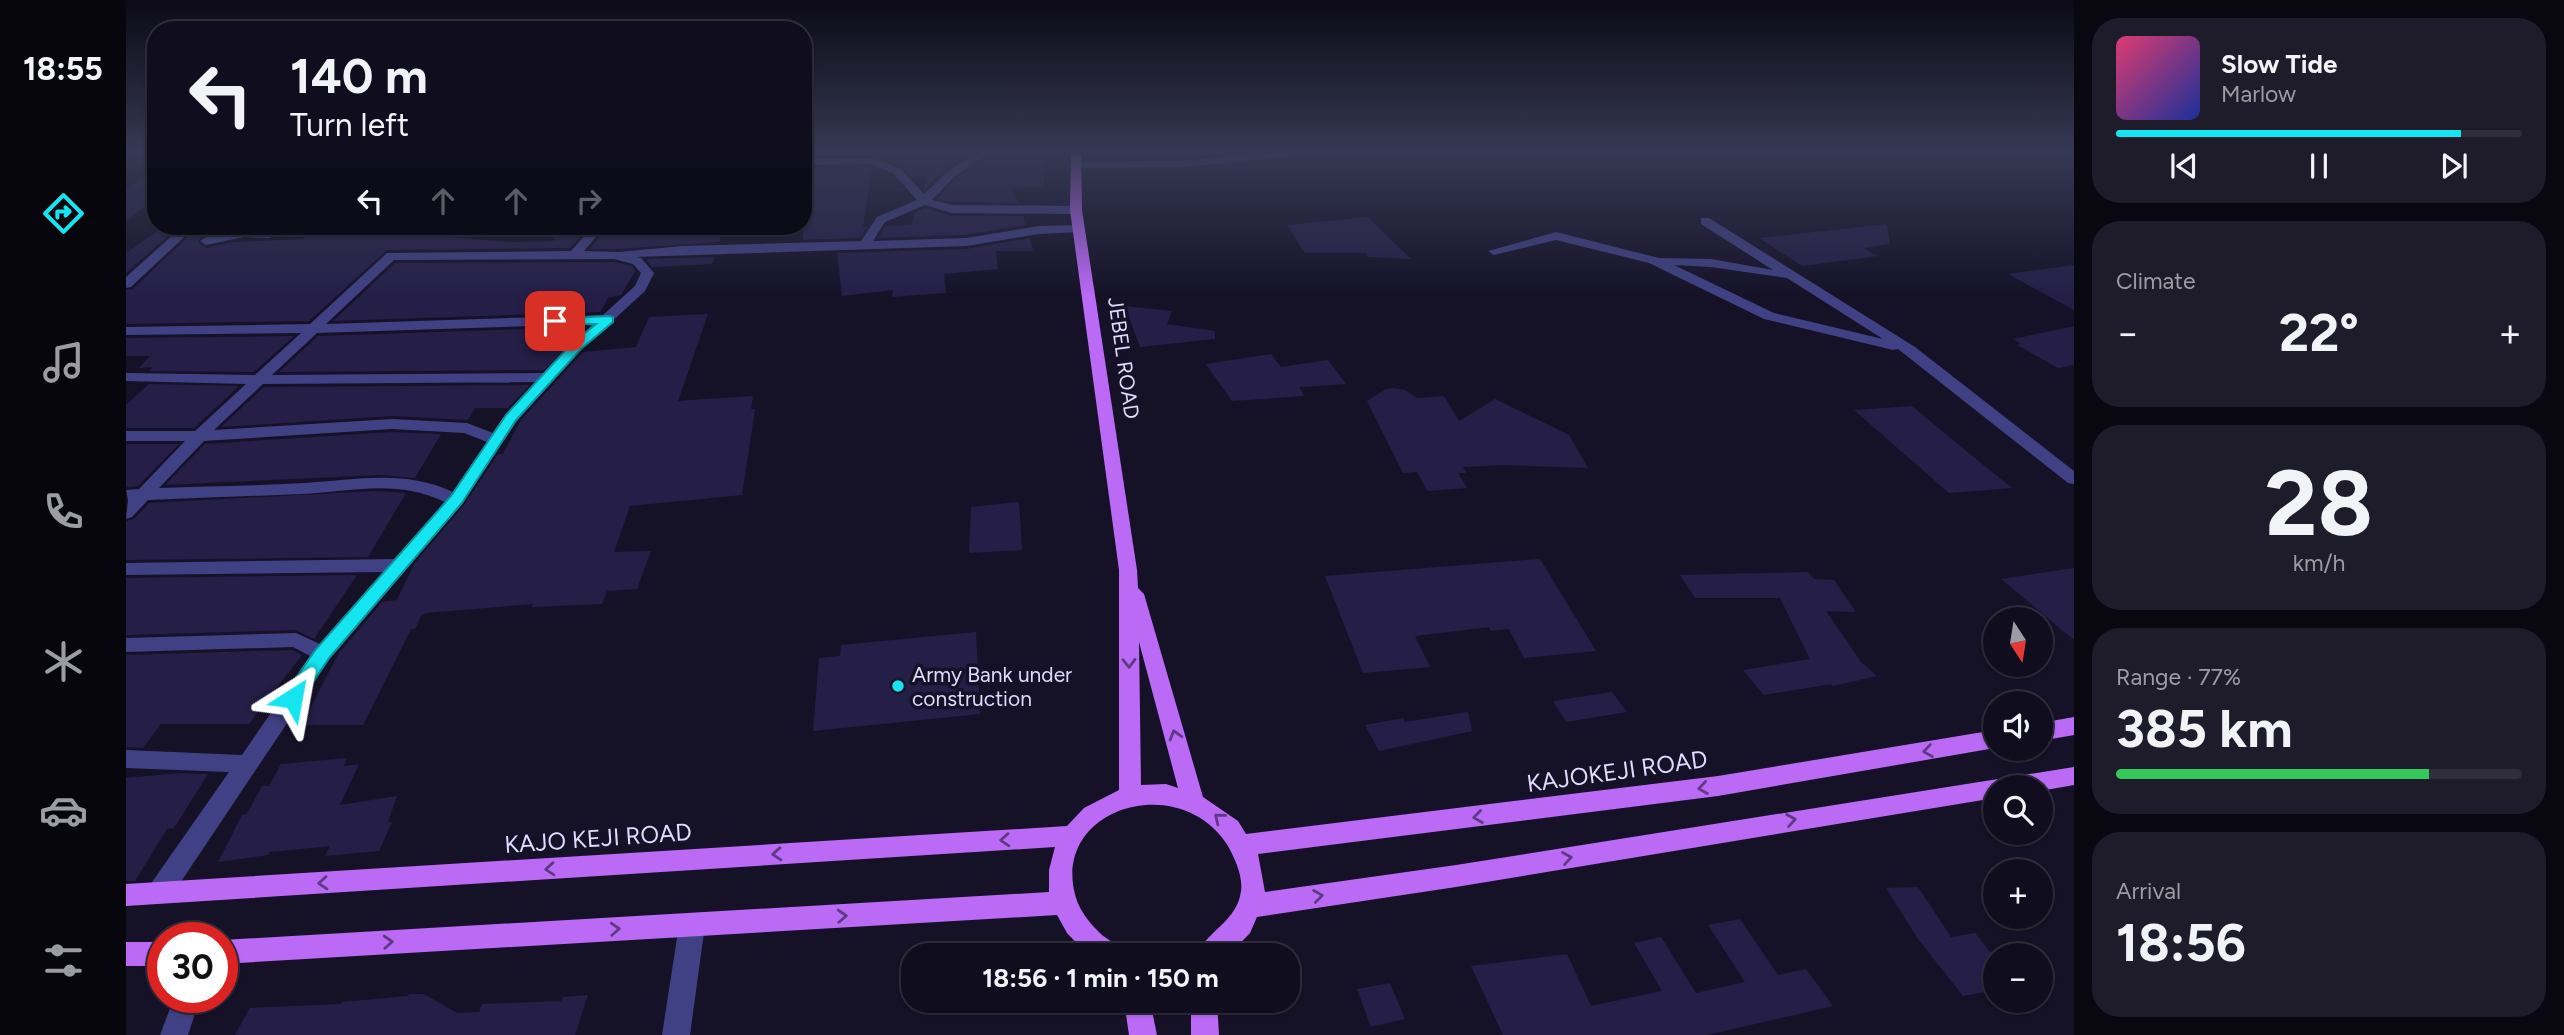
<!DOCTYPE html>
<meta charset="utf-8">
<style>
:root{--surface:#100e1e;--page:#1e1c2b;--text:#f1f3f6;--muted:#9c9ca4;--line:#302e3c;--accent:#14e5f0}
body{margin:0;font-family:Figtree,sans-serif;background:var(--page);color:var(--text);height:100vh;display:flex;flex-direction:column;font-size:26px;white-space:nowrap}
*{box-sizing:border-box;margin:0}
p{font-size:23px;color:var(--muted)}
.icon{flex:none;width:38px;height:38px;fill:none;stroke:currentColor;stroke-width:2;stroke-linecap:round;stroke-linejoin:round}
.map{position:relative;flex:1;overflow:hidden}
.panel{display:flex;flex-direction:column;gap:18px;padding:18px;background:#090810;width:490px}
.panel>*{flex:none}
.guide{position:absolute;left:21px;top:21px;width:665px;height:214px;border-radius:28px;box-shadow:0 2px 5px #0004,0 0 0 2px var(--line);background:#100e1e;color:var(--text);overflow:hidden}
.needle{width:46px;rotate:168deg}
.controls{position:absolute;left:1857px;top:607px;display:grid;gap:14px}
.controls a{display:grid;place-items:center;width:70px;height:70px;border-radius:50%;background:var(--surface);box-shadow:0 2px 5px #0004,0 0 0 2px var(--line);font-size:35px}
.speed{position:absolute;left:21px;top:922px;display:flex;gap:14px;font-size:35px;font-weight:700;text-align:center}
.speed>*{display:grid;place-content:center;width:91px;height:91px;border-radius:50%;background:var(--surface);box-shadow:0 2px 5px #0004,0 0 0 2px var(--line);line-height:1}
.speed .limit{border:10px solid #d22;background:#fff;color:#111}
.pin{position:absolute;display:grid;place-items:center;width:60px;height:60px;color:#fff;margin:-30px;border-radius:14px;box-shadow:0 4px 10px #0006}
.me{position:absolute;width:77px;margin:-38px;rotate:34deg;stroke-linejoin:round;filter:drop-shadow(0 0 5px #0008)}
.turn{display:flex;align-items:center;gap:24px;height:147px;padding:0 28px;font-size:32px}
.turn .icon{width:91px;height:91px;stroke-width:2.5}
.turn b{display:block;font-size:49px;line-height:60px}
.lanes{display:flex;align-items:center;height:66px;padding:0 28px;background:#0003;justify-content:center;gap:35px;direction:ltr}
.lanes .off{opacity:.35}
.big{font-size:52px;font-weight:700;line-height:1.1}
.panel .tile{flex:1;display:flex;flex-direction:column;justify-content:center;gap:10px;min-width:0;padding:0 24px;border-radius:28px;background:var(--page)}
.panel .dial{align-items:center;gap:0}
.dial b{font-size:91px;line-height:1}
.song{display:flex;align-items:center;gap:21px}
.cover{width:84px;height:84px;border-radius:10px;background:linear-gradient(135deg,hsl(340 70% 55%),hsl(230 70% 35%))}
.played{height:7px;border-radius:4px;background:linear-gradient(90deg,var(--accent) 85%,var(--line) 85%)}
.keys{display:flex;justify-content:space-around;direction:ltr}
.heat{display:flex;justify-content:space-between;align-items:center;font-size:38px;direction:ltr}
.charge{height:10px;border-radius:5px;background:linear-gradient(90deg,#34c759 77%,var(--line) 0)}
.trip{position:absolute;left:775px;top:943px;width:399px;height:70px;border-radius:28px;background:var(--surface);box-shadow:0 2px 5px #0004,0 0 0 2px var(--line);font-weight:700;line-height:70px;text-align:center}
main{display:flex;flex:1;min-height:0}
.dock{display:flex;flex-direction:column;width:126px;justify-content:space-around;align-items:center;background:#06060c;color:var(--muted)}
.dock .icon{width:49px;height:49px}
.dock .selected{color:var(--accent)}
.dock b{font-size:32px;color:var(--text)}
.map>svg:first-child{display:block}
.building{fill:#251f48}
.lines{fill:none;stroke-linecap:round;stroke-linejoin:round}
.minor{fill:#404184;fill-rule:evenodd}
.major{fill:#ba6af5;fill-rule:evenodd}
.oneway{stroke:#5f3a84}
.route{fill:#14e5f0;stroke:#0d959c;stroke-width:2}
.poi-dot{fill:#14e5f0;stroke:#151228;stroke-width:2.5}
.labels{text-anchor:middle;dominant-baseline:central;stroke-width:7;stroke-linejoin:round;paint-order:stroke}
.street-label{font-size:21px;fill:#dedbfd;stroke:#151228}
.poi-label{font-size:21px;fill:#dedbfd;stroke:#151228;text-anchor:start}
.near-street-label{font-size:24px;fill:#dedbfd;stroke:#151228}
</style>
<main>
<nav class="dock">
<b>18:55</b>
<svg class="icon selected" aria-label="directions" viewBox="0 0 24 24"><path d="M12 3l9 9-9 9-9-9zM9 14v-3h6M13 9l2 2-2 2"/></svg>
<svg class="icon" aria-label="music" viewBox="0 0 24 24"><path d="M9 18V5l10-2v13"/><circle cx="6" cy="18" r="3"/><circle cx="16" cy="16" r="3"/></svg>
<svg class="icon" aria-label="phone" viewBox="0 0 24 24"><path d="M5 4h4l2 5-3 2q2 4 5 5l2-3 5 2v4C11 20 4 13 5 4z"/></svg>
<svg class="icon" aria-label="climate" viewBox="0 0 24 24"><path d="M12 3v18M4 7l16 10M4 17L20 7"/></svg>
<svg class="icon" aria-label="car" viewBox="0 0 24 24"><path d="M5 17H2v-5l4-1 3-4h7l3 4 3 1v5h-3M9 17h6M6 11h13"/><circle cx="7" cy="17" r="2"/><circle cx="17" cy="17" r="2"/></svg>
<svg class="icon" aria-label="filters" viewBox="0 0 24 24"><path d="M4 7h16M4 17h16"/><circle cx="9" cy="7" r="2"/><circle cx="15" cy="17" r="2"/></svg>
</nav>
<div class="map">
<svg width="1948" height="1035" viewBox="0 0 1948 1035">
<rect width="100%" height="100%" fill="#151228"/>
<!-- building -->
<path class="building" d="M 758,152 L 847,152 L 819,170 L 798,190 L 801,176 L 785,176 L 776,167 L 759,160 Z
M 867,152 L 918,152 L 918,187 L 885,188 L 892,203 L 827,202 L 811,199 L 831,178 Z
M 746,167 L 737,227 L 741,227 L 734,238 L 677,240 L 677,168 Z
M 30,169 L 30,198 L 0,221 L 0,189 Z
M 799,208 L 826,216 L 897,216 L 900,225 L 840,235 L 752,238 L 759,226 L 785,225 L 790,212 Z
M 1242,217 L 1285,259 L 1242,257 L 1240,253 L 1179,253 L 1161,225 Z
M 1761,224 L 1764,244 L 1738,248 L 1752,256 L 1676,266 L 1633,238 Z
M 39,226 L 53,226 L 0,273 L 0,253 Z
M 73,226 L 102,226 L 73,239 L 73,243 L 81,248 L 107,242 L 177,239 L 190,226 L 334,226 L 324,237 L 385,242 L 427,241 L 437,226 L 464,226 L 444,248 L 261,250 L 183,321 L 0,324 L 0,290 L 7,289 Z
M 482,226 L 559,226 L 555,237 L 596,234 L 593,242 L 493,249 L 464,249 Z
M 904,238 L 907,251 L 870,251 L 872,269 L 818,274 L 820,293 L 766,297 L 767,290 L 716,296 L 711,253 L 840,249 Z
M 588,257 L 586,264 L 526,267 L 520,259 Z
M 488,262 L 506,266 L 509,271 L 495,295 L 482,298 L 474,312 L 207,321 L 269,263 Z
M 1948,265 L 1948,310 L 1882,274 Z
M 999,306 L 1046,311 L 1041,324 L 1089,331 L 1089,339 L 1014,347 Z
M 582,314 L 552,401 L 627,396 L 625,409 L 629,409 L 616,495 L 504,506 L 488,552 L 525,551 L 511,589 L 481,591 L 476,604 L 406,607 L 407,604 L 300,613 L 295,616 L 289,629 L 285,629 L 237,725 L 175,725 L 213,653 L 256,602 L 271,600 L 288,564 L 338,505 L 372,454 L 377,454 L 395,420 L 457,352 L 510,347 L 523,317 Z
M 1948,326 L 1948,365 L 1932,368 L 1891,345 L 1895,344 L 1887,339 Z
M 461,327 L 418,370 L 153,372 L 192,336 Z
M 168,336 L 128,372 L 23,371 L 27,367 L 13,368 L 24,356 L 0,356 L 0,338 Z
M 1145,354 L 1155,367 L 1202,360 L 1220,384 L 1173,387 L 1178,396 L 1106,401 L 1080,364 Z
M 23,384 L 113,386 L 68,428 L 0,428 L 0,405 Z
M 404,385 L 382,408 L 349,408 L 342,420 L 266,416 L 95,427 L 138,387 Z
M 1267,388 L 1279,390 L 1291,398 L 1318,396 L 1333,421 L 1369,399 L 1443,435 L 1462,468 L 1375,465 L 1337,467 L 1340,473 L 1332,473 L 1341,488 L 1301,491 L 1291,472 L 1277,473 L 1241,401 L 1260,389 Z
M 1786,406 L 1823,437 L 1886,488 L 1823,493 L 1728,410 Z
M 266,432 L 315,434 L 289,478 L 254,475 L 39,485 L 79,444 Z
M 0,444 L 53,444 L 12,486 L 0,487 Z
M 249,491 L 280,493 L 242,557 L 0,560 L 0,521 L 8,519 L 23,503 Z
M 893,502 L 896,550 L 843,553 L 845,507 Z
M 1414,559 L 1470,651 L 1398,658 L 1383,629 L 1365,631 L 1363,627 L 1289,636 L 1304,667 L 1237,673 L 1199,576 Z
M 1948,568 L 1948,640 L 1875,579 Z
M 1682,572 L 1688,579 L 1708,580 L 1730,612 L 1700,611 L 1735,662 L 1751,676 L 1707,686 L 1705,684 L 1638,695 L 1617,670 L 1684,659 L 1654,598 L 1569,598 L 1554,575 Z
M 231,575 L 188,639 L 170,630 L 0,635 L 0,578 Z
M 850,632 L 854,714 L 687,731 L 693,658 L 714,656 L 715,645 Z
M 166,650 L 176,655 L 123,724 L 35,724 L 17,748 L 0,747 L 0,655 Z
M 1486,692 L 1501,712 L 1440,722 L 1427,701 Z
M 1342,712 L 1346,731 L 1253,751 L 1239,725 L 1277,718 L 1279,722 Z
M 221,758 L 218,766 L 233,764 L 214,805 L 271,796 L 262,822 L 266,822 L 253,851 L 199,856 L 204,846 L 144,852 L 142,855 L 92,862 L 116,815 L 121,814 L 136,786 L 143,786 L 155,764 Z
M 54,773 L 82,774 L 48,828 L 41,829 L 9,881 L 0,881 L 0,778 Z
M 1792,887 L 1825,937 L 1849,933 L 1869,958 L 1869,990 L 1837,996 L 1792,939 L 1760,888 Z
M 1614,919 L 1652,975 L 1680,969 L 1707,1006 L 1581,1035 L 1377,1035 L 1345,966 L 1441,954 L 1465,1006 L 1536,991 L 1508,943 L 1535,937 L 1570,993 L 1619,982 L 1582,925 Z
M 1264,983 L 1279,1019 L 1245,1027 L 1231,989 Z
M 283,994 L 298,994 L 331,1013 L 353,1012 L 356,1004 L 435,1001 L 437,997 L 462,995 L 449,1035 L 109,1035 L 124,1008 L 215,1004 L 216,1002 L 282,996 Z"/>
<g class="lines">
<!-- minor -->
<path class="minor" d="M 852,152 L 864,152 L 829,176 L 806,200 L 827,205 L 950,206 L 956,210 L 950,214 L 826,213 L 799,205 L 759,222 L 747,241 L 840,238 L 913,226 L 953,225 L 959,229 L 957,232 L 913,234 L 840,246 L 510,257 L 515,258 L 528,273 L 519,291 L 456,349 L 391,421 L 336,504 L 204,659 L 42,901 L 33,904 L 24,901 L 21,893 L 24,885 L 103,772 L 0,768 L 0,750 L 116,755 L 184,656 L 167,647 L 0,652 L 0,638 L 170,633 L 194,644 L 258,572 L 0,575 L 0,563 L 269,559 L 319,502 C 272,479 227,491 177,494 C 126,496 74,498 22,500 L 6,517 L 0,519 L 2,500 L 0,490 L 13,489 L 59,441 L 0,441 L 0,431 L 69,431 L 120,384 L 0,381 L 0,373 L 129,375 L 175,333 L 0,335 L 0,327 L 184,324 L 261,253 L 445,251 L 467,226 L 479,226 L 458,251 L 493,252 L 556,246 L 735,241 L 751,217 L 791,200 L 767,173 L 745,164 L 677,165 L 677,159 L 750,159 L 775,169 L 798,194 L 821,172 ZM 488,259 L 507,264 L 515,273 L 509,286 L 477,315 L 200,324 L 268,260 ZM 467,324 L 419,373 L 146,375 L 191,333 ZM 410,382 L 379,415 L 367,433 L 341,423 L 266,419 L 88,430 L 137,384 ZM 266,429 L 338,433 L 361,442 L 327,492 C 278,469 230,480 178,483 C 130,486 81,486 33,488 L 78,441 Z
M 1147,152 L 1188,152 L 1183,155 L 1055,167 L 952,168 L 947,165 L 952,162 L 1055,161 Z
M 1575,218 L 1583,218 L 1789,347 L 1948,471 L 1948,484 L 1942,483 L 1772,349 L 1767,350 L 1638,319 L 1523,263 L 1430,240 L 1368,255 L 1362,251 L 1430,232 L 1533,258 L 1585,259 L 1647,270 L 1575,224 ZM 1548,265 L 1585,267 L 1661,278 L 1757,339 L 1648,313 Z
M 57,226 L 70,226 L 5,287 L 0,288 L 0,277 Z
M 163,226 L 183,226 L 143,238 L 118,237 L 80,245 L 74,241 C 94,226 137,232 163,226 Z
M 566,913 L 575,917 L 579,925 L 564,1035 L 536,1035 L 553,925 L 557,917 Z
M 48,998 L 74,998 L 62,1035 L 34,1035 Z"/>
<!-- major -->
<path class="major" d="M 945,152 L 955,152 L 956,210 L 1011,570 L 1012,588 L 1018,594 L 1077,797 L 1112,821 L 1120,834 L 1592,776 L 1869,730 L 1869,748 L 1592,796 L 1132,854 L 1139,892 L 1330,865 L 1948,767 L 1948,785 L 1914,791 L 1914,788 L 1869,788 L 1869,798 L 1330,887 L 1131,917 L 1124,933 L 1102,956 L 1070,956 C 1081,930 1111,922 1115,891 C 1117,876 1109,859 1102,846 C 1055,771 931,806 948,890 C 951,908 963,923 976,935 C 985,942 994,945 999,956 L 963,956 L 941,933 L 931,915 L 96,964 L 96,940 L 923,892 L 923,870 L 929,847 L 0,906 L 0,884 L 941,826 L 958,808 L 993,790 L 993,570 L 944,210 ZM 1013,642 L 1052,788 L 1040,784 L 1015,785 Z
M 1948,717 L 1948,735 L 1914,741 L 1914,723 Z
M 0,942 L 37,942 L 37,966 L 0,966 Z
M 998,1001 L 1024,1001 L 1031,1035 L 1003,1035 Z
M 1065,1001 L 1091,1001 L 1093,1035 L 1065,1035 Z"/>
</g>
<!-- one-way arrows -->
<defs><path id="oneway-chevron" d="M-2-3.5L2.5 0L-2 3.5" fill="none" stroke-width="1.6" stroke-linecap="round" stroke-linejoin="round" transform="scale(1.75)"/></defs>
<g class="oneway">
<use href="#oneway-chevron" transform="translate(1003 663) rotate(89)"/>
<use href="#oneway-chevron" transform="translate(1049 735) rotate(-106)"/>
<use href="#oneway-chevron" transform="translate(1802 751) rotate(171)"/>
<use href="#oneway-chevron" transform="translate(1577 788) rotate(172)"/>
<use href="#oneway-chevron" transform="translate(1352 817) rotate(172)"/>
<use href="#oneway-chevron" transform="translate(1093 818) rotate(-141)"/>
<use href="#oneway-chevron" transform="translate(1665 820) rotate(-9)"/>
<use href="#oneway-chevron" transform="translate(879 840) rotate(176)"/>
<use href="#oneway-chevron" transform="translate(651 854) rotate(176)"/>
<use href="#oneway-chevron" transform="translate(1441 858) rotate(-9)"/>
<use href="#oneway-chevron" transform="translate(424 869) rotate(176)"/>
<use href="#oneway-chevron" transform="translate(197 883) rotate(176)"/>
<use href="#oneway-chevron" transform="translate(1192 896) rotate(-8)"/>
<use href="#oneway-chevron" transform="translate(716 916) rotate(-3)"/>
<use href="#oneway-chevron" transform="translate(489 929) rotate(-3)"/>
<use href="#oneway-chevron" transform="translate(262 942) rotate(-3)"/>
</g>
<!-- sky -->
<linearGradient id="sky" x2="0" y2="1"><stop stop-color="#0c0a16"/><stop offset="0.51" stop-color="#353953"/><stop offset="1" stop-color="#353953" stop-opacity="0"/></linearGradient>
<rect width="1948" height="297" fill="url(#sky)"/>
<!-- route -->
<path class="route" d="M 482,316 L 487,317 L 487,322 L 455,349 L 390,420 L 336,503 L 203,658 L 173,703 L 167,705 L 160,703 L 157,698 L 160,692 L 190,649 L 325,496 L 380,415 L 446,343 L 470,324 L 429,325 L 423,321 L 425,319 Z"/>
<!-- markers -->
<circle class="poi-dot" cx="772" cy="686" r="7"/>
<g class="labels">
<!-- street labels -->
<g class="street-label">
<text transform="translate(998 358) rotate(82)">JEBEL ROAD</text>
</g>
<!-- poi labels -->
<g class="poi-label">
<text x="786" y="674">Army Bank under<tspan x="786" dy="24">construction</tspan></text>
</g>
<!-- near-street labels -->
<g class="near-street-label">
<text transform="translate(1491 771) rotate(-8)">KAJOKEJI ROAD</text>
<text transform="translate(472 838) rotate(-4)">KAJO KEJI ROAD</text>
</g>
</g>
</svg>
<div class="controls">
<a><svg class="needle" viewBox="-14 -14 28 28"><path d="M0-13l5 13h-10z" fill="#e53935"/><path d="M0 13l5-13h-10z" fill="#9c9ca4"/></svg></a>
<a><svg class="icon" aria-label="sound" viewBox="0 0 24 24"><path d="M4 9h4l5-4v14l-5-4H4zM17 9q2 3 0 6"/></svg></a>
<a><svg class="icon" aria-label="search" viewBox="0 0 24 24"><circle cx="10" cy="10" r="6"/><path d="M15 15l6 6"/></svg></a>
<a>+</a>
<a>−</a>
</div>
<div class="speed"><div class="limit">30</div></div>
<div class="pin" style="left:429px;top:321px;background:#d93025"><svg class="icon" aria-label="arrive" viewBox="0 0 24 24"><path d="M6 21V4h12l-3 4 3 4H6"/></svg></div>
<svg class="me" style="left:167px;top:698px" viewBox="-20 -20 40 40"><path d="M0-17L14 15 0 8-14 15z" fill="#14e5f0" stroke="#fff" stroke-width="4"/></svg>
<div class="trip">18:56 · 1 min · 150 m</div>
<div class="guide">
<div class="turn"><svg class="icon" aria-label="left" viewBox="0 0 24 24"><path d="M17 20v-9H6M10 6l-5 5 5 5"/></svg><div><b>140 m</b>Turn left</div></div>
<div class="lanes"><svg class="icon" aria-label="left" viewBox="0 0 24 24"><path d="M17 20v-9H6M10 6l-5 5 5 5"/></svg><svg class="icon off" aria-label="ahead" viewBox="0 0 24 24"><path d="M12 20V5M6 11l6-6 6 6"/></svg><svg class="icon off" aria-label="ahead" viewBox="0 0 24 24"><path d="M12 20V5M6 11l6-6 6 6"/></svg><svg class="icon off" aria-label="right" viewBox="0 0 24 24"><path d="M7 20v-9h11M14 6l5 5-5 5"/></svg></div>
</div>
</div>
<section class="panel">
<div class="tile">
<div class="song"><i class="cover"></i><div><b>Slow Tide</b><p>Marlow</p></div></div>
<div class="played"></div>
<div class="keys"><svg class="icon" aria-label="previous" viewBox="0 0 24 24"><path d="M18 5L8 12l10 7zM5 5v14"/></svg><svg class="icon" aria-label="pause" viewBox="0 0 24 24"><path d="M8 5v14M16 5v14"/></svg><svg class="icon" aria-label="next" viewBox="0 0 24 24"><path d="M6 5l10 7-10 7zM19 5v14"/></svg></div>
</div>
<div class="tile"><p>Climate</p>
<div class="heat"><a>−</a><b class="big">22°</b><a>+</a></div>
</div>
<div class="tile dial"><b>28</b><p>km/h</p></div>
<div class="tile"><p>Range · 77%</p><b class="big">385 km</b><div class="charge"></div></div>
<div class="tile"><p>Arrival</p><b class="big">18:56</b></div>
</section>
</main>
